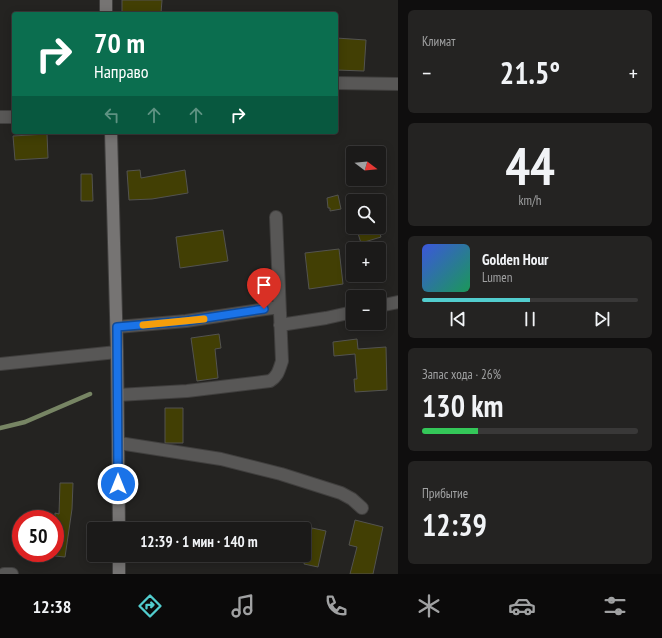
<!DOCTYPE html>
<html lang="ru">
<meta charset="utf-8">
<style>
:root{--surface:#1b1a19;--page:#242322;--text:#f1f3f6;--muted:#a0a1a2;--line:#393838;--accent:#52cdce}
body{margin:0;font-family:"PT Sans Narrow",sans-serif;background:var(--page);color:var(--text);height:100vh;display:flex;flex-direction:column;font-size:15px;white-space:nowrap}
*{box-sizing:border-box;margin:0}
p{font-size:13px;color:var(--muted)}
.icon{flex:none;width:22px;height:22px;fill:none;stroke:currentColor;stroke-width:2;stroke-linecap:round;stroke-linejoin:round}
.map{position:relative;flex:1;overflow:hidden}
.drawer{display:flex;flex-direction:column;gap:10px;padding:10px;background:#0f0e0e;width:264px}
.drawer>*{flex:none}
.hud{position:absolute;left:12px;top:12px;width:326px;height:122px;border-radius:4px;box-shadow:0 2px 10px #0003,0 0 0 1px var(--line);background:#0b6e4f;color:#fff;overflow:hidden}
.needle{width:26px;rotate:106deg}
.fabs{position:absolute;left:346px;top:146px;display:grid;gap:8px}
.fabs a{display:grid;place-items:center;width:40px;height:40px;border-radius:4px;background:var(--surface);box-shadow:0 2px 10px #0003,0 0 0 1px var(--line);font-size:20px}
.speed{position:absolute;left:12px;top:510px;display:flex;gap:8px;font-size:20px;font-weight:700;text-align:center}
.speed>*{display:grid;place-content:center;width:52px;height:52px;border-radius:50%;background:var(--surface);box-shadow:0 2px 10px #0003,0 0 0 1px var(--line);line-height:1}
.speed .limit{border:6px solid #d22;background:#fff;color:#111}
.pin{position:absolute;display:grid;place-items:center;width:34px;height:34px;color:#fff;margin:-41px -17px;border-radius:50% 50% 50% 0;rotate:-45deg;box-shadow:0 0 4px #0007}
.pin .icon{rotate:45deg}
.me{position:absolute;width:44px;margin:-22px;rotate:0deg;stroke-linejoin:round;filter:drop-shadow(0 0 3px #0008)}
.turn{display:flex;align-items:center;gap:14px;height:84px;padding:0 16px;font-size:18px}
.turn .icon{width:52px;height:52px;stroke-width:2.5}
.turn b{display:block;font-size:28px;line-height:34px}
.lanes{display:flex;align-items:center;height:38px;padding:0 16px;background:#0003;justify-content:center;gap:20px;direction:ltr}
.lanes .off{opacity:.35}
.big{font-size:30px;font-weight:800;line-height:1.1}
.drawer .tile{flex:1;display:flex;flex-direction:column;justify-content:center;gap:6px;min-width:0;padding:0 14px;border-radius:6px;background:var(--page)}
.drawer .dial{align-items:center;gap:0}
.dial b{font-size:52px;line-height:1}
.song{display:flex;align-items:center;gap:12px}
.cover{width:48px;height:48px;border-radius:6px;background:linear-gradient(135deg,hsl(230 70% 55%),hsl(150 70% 35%))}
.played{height:4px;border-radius:2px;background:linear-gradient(90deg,var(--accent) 50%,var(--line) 50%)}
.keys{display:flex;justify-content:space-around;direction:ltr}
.heat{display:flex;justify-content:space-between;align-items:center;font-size:22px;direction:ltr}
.charge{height:6px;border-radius:3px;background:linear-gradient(90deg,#34c759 26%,var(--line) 0)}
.trip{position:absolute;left:87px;top:522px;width:224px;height:40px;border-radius:4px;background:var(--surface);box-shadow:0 2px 10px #0003,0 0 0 1px var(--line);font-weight:800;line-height:40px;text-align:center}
.dock{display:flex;height:64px;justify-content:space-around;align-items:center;background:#0b0a0a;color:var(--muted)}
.dock .icon{width:28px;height:28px}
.dock .current{color:var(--accent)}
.dock b{font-size:18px;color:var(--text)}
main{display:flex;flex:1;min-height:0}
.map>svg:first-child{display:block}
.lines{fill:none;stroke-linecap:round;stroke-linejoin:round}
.stream{stroke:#778564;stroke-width:4.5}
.building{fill:#423f04;stroke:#535350}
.minor-casing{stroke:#403f3e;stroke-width:14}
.secondary-casing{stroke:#403f3e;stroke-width:14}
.minor{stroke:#585756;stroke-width:12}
.secondary{stroke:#767473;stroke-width:12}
.route-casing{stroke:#114b97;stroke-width:10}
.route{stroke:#1a73e8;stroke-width:7}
.slow{stroke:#f59e0b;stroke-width:7}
</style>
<main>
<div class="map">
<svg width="398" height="574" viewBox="0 0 398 574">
<rect width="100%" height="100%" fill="#242321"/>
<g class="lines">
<!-- stream -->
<path class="stream" d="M 0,428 L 25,422 L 90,394"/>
</g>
<!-- building -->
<path class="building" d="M 122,0 L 162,0 L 161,13 L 147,12 L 147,14 L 122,14 Z
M 336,38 L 366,40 L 364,71 L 336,70 Z
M 47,134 L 48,158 L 15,160 L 13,136 Z
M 140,170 L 141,178 L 185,170 L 188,193 L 152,199 L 129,200 L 127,171 Z
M 81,174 L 92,174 L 93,201 L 81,201 Z
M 338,195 L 341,209 L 330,211 L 330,208 L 328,208 L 327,198 Z
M 356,227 L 378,227 L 381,237 L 361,243 Z
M 223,230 L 228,261 L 180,268 L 176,237 Z
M 339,249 L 343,284 L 309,289 L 305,253 Z
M 219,334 L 221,348 L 215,349 L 218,378 L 197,381 L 191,338 Z
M 357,339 L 358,349 L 386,347 L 387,390 L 355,392 L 354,379 L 357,379 L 355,354 L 334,356 L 333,342 Z
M 165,408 L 183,408 L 183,443 L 165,443 Z
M 60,483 L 73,483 L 72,509 L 65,557 L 55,556 L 55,513 L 59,514 Z
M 355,520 L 383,527 L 373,574 L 350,574 L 357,547 L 349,545 Z
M 312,528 L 326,531 L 318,567 L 304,564 Z"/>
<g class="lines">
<defs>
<path id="minor" d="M 336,83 L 398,84
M 0,117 L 14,117
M 379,306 L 398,302
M 280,325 L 326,318 L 353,312
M 117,327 L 186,321 L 279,307
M 0,364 L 117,352
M 118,395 L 187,391 L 270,381 C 278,376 279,370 282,361 L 276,217
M 119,443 L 221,459 L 281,474 L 341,493 L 352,499 L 362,508
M 4,574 L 12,574"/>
<path id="secondary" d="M 106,0 L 106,14
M 111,132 L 117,352 L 119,529
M 119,555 L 119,574"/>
</defs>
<!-- minor casing -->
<use href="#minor" class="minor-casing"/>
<!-- secondary casing -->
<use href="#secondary" class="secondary-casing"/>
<!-- minor -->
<use href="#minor" class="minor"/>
<!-- secondary -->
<use href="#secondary" class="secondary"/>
</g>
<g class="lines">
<defs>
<path id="route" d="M 118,484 L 117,327 L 186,321 L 264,309"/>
</defs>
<!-- route casing -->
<use href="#route" class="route-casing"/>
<!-- route -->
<use href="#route" class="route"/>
<!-- slow -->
<path class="slow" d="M 143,325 L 204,319"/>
</g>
</svg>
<div class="fabs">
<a><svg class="needle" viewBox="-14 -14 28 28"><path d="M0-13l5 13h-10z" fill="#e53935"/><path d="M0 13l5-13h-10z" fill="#a0a1a2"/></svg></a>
<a><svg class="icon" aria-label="search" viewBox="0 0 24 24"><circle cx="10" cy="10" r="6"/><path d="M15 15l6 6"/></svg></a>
<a>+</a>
<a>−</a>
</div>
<div class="speed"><div class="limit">50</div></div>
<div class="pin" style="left:264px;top:309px;background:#d93025"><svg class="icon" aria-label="arrive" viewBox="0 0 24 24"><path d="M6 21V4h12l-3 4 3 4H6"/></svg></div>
<svg class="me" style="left:118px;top:484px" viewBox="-20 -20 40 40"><circle r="17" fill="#1a73e8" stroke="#fff" stroke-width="3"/><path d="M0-11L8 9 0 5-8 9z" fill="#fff"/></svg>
<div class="trip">12:39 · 1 мин · 140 m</div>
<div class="hud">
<div class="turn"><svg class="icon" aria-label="right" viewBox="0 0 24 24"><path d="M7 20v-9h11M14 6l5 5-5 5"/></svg><div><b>70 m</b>Направо</div></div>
<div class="lanes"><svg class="icon off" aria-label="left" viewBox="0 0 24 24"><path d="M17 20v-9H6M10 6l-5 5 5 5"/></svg><svg class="icon off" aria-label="ahead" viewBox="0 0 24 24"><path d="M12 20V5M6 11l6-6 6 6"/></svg><svg class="icon off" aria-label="ahead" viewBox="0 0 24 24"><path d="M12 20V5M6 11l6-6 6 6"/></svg><svg class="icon" aria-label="right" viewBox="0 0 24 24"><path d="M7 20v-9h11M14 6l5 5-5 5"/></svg></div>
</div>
</div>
<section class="drawer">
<div class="tile"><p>Климат</p>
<div class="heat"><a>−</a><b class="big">21.5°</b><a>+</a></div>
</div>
<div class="tile dial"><b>44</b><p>km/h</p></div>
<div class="tile">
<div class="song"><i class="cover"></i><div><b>Golden Hour</b><p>Lumen</p></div></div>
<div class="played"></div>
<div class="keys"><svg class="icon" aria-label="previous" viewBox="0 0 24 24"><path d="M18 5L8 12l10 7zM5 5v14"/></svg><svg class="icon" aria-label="pause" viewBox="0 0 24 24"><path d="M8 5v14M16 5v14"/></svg><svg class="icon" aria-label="next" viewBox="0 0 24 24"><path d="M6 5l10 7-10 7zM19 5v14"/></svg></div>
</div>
<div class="tile"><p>Запас хода · 26%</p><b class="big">130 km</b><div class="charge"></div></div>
<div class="tile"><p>Прибытие</p><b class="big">12:39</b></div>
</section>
</main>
<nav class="dock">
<b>12:38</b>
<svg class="icon current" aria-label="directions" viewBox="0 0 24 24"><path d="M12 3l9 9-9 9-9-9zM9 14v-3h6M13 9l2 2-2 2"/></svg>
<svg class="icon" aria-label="music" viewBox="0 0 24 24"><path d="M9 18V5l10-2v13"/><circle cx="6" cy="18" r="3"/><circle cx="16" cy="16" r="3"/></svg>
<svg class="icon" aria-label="phone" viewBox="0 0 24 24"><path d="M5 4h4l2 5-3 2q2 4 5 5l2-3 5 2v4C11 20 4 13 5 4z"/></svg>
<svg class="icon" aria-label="climate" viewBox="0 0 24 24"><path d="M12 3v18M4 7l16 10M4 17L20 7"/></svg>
<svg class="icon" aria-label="car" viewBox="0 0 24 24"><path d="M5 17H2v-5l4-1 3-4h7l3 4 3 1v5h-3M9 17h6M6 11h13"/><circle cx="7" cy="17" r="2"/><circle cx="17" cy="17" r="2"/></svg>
<svg class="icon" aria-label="filters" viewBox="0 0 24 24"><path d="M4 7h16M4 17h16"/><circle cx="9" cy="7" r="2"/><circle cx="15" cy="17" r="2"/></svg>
</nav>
